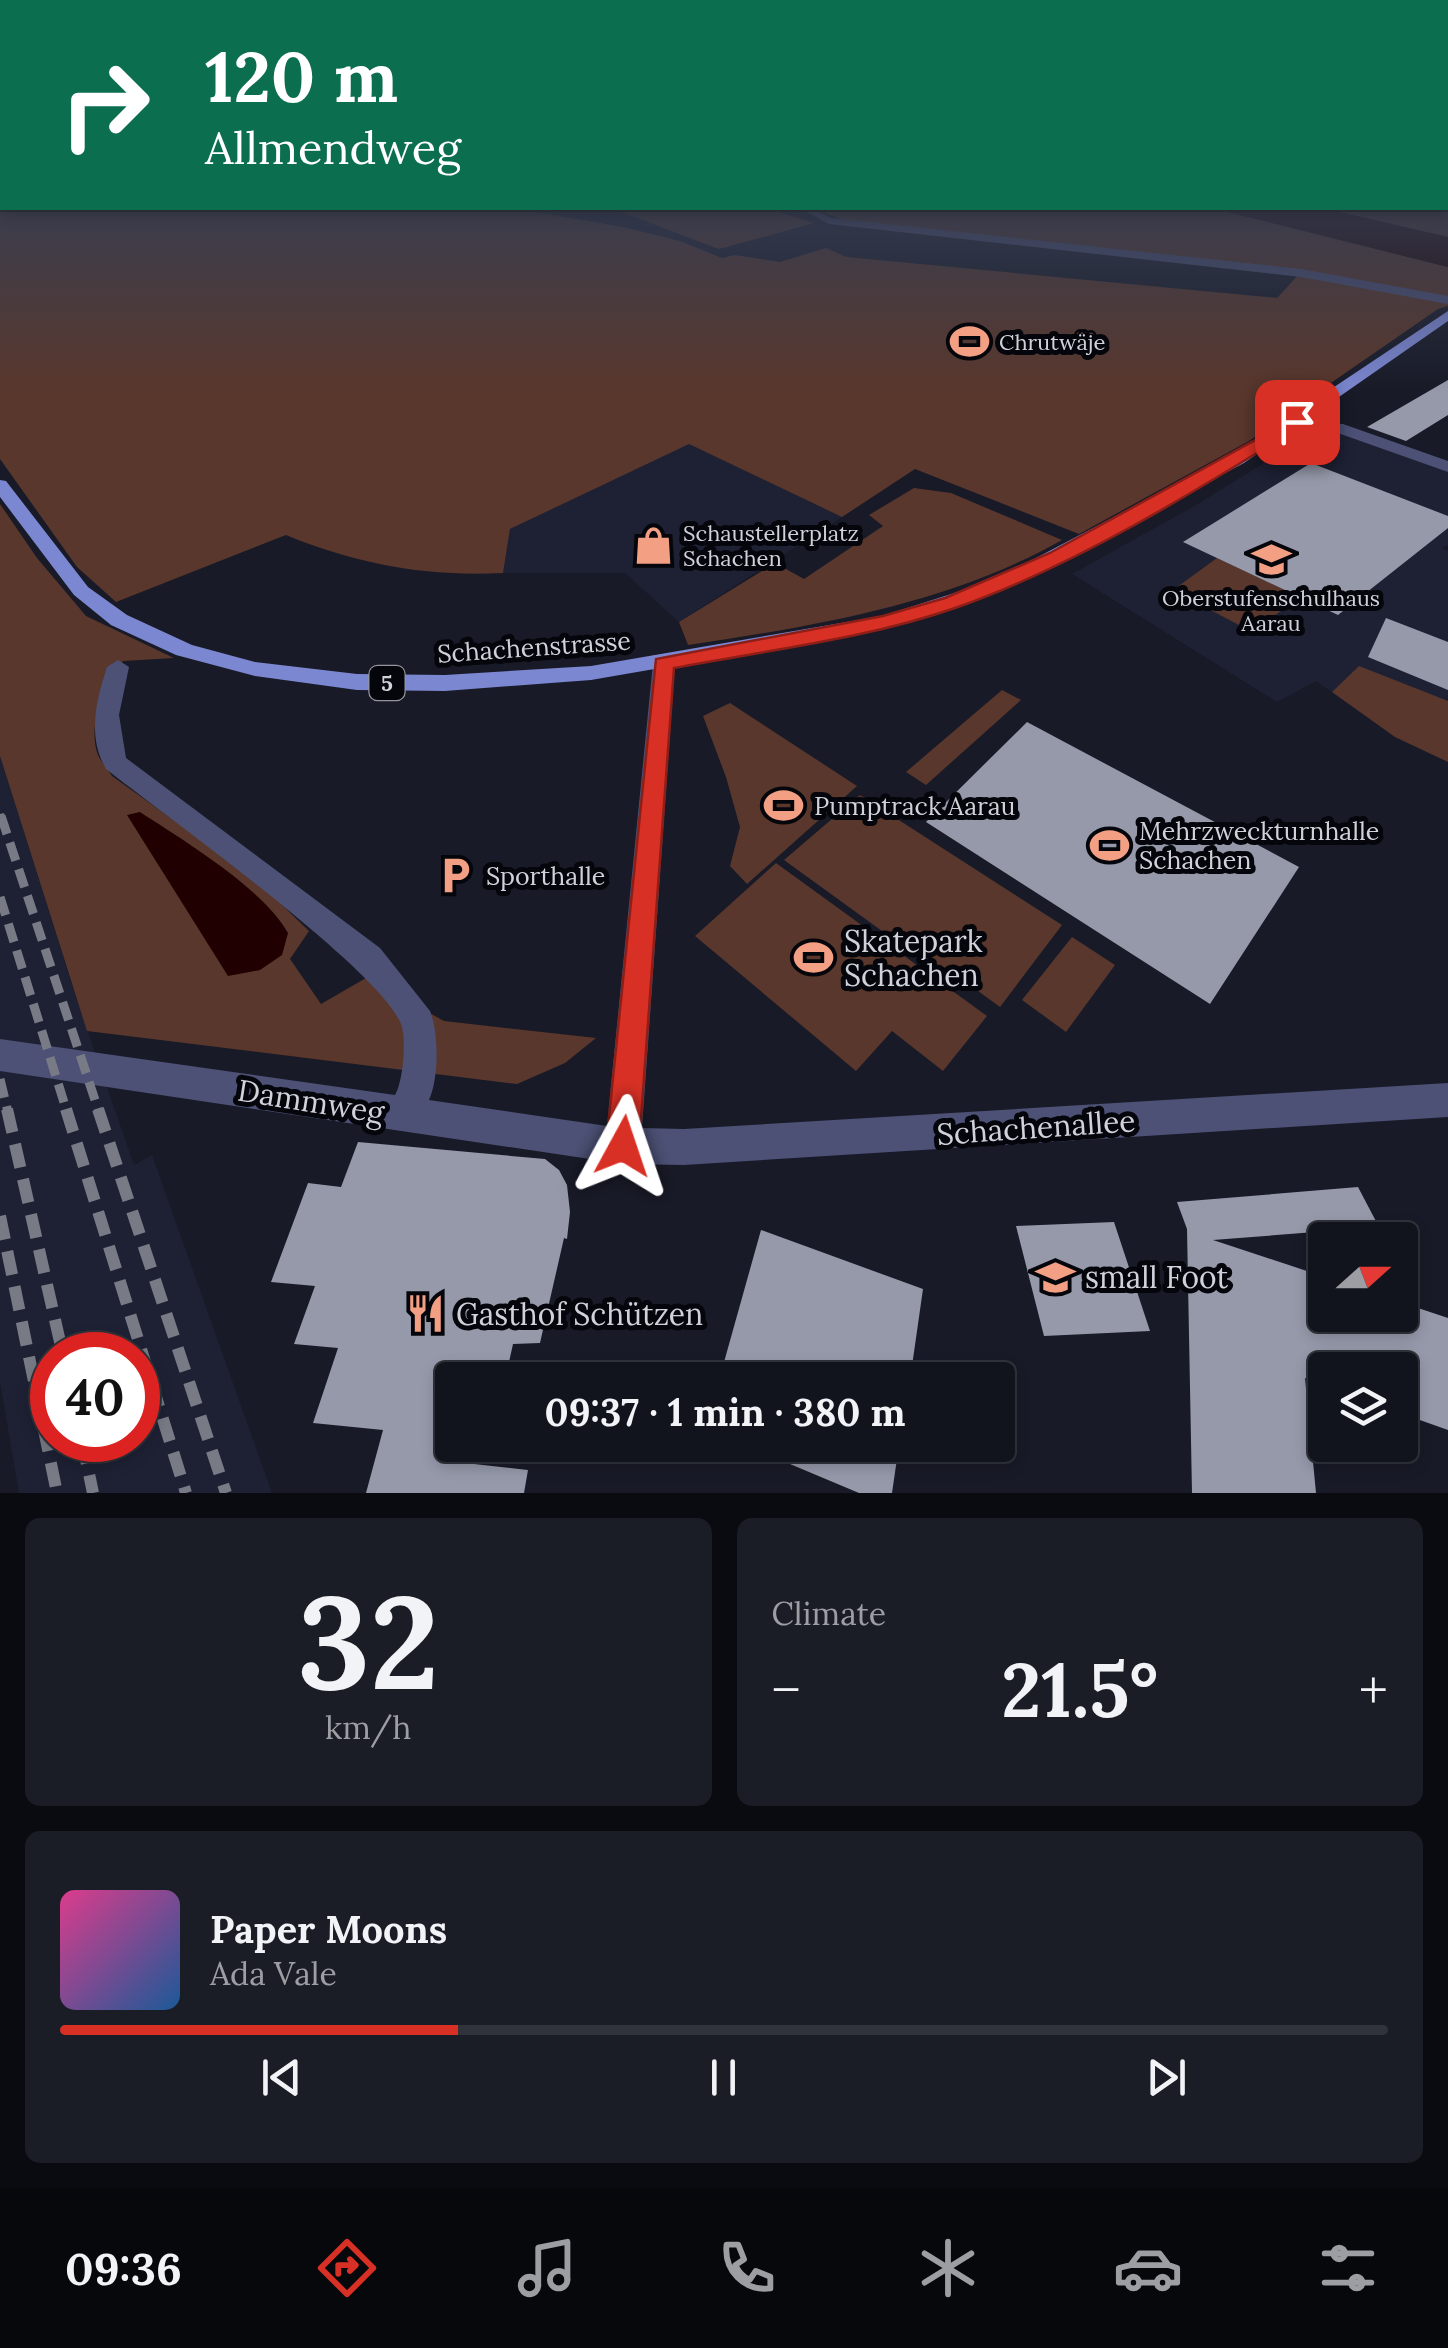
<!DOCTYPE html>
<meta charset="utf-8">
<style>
:root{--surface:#12141d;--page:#1b1d26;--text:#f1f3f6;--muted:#9c9ea4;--line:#31333b;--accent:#d93025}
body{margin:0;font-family:Lora,serif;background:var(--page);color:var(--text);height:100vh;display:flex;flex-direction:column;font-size:38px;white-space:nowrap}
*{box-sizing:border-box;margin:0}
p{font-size:32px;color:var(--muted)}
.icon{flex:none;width:55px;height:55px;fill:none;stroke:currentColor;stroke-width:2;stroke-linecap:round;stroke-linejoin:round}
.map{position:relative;height:1493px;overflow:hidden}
.panel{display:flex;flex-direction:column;gap:25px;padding:25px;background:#0a0b10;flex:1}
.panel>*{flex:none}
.hud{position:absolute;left:0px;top:0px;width:1450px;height:210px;box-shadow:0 5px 15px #0003,0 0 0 2px var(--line);background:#0b6e4f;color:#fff;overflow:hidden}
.needle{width:65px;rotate:69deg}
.fabs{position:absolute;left:1308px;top:1222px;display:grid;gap:20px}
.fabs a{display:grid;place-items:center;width:110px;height:110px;border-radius:10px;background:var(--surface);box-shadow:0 5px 15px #0003,0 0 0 2px var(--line);font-size:50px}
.speed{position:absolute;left:30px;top:1332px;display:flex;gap:20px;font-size:50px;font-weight:700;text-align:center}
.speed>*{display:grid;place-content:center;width:130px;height:130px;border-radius:50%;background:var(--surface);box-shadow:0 5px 15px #0003,0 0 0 2px var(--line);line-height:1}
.speed .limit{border:15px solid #d22;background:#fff;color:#111}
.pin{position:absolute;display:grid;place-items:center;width:85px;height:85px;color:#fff;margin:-42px;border-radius:20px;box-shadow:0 5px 15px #0006}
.me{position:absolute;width:110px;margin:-55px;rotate:5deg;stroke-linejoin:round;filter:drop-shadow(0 0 8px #0008)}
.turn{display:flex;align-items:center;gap:35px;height:210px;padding:0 40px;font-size:45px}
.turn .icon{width:130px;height:130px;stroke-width:2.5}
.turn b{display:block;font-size:70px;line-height:85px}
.big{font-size:75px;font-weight:800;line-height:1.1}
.panel .card{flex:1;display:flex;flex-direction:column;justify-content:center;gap:15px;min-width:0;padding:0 35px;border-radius:15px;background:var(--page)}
.panel .dial{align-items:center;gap:0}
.dial b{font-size:130px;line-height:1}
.song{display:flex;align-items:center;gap:30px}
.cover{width:120px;height:120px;border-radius:15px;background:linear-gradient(135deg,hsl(330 70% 55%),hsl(210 70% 35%))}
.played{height:10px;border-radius:5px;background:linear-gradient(90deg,var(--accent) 30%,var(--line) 30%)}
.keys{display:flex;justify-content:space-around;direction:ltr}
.heat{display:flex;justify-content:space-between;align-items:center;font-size:55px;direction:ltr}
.panel .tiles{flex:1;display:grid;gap:25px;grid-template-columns:1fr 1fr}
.card:last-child{grid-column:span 2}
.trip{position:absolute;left:435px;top:1362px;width:580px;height:100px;border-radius:10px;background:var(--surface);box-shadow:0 5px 15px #0003,0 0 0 2px var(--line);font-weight:800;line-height:100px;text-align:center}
.menu{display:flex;height:160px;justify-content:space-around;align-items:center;background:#07080c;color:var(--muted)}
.menu .icon{width:70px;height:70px}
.menu .current{color:var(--accent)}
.menu b{font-size:45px;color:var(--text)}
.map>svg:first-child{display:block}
.built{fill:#1e2134;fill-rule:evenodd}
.green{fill:#59372c}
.water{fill:#200000}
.building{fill:#9699aa}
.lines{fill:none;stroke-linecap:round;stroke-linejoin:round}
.minor{fill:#4c5175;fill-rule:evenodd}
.major{fill:#7c87d1;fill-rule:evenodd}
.rail-far2{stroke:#787a85;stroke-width:8;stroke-dasharray:14 8;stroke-linecap:butt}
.rail-far1{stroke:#787a85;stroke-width:9;stroke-dasharray:19 9;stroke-linecap:butt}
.rail{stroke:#787a85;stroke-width:12;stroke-dasharray:24 12;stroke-linecap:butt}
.route{fill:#d93025;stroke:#8d1f18;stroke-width:2.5}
.labels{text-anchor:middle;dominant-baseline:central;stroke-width:10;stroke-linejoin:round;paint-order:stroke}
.far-poi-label{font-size:22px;fill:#d0d2db;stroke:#05060b;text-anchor:start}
.shield{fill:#05060b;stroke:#93959d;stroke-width:2.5}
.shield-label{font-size:22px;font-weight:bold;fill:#d0d2db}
.street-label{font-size:25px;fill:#d0d2db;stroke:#05060b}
.poi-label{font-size:25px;fill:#d0d2db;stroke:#05060b;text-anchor:start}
.near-poi-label{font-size:30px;fill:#d0d2db;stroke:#05060b;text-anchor:start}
.near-street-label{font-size:30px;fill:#d0d2db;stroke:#05060b}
</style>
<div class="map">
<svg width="1448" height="1493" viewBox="0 0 1448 1493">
<rect width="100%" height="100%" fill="#181a27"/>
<!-- built -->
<path class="built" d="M 1322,427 L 1448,467 L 1448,545 L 1442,548 L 1448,551 L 1448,762 L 1395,737 L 1316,681 L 1277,702 L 1072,574 L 1198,504 Z
M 689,443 L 842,517 L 679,622 L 625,573 L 503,573 L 510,529 Z
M 0,756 L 73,989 L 134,1165 L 152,1155 L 272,1493 L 19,1493 L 0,1382 ZM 52,1355 L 138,1355 L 138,1440 L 52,1440 Z"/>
<!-- green -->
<path class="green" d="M 0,184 L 2,208 L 553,208 L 517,209 L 623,227 L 680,241 L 722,258 L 735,255 L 780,262 L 826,248 L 846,257 L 1277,298 L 1302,271 L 843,220 L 813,208 L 1212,208 L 1448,267 L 1448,306 L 1438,309 L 1283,416 L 1274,410 L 1281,419 L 1249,441 L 1079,534 L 915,469 L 842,517 L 689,444 L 510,529 L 503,573 C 427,577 356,564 286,535 L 116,602 L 77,567 L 0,459 Z
M 611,208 L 765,208 L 814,223 L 719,249 Z
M 1322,208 L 1444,208 L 1448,209 L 1448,237 Z
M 914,488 L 951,493 L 1062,540 C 949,604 815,626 688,645 L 679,622 L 775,563 L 804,579 L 883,526 L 869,515 Z
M 0,504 L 37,558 L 86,616 L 174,658 L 123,661 C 104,682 87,726 98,755 C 101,762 108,769 112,776 L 253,877 L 309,931 L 290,959 L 321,1004 L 366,978 L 444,1021 L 596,1038 L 565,1063 L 517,1084 L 87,1031 L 0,756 Z
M 1217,558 L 1300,597 L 1252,632 L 1173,590 Z
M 1359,666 L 1448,701 L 1448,762 L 1395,737 L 1332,692 Z
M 1002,690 L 1021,700 L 926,785 L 906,772 Z
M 730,703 L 857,786 L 747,884 L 730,866 L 740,827 L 726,777 L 703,716 Z
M 860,795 L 1062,925 L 1000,1007 L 945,967 L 940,973 L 784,860 Z
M 776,863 L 987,1016 L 943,1071 L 892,1031 L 856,1071 L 695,936 Z
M 1072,937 L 1115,965 L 1066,1032 L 1022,1000 Z"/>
<!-- water -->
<path class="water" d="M 1212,208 L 1322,208 L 1448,237 L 1448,267 Z
M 140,812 C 183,840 264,889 288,933 L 282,955 L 260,970 L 228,976 L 127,815 Z"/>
<!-- building -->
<path class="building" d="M 1448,380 L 1448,415 L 1406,441 L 1367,427 Z
M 1311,463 L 1448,516 L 1448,528 L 1338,615 L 1183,542 Z
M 1386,618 L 1448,642 L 1448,690 L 1368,657 Z
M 1027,722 L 1299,867 L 1210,1004 L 926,822 Z
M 358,1142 L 545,1159 L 559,1170 L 567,1185 L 570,1212 L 567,1239 L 564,1238 L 540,1343 L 513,1344 L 505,1380 L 452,1380 L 452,1445 L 478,1445 L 474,1464 L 528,1470 L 524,1493 L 366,1493 L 383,1430 L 313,1423 L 338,1348 L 294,1344 L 315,1286 L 271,1282 L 308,1183 L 341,1187 Z
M 1358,1187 L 1379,1227 L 1213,1240 L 1325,1277 L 1325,1315 L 1400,1315 L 1400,1302 L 1448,1318 L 1448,1430 L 1400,1413 L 1400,1370 L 1325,1370 L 1325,1385 L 1305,1378 L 1316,1493 L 1192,1493 L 1187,1229 L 1177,1202 Z
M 1114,1222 L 1150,1331 L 1044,1336 L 1016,1226 Z
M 761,1230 L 923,1289 L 910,1380 L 719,1380 Z
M 745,1445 L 899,1445 L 892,1493 L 859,1493 Z"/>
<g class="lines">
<!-- minor -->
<path class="minor" d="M 799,208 L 811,208 L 831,218 L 1301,269 L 1448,296 L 1448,304 L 1301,277 L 829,224 Z
M 1316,424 L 1343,424 L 1448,461 L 1448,472 L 1335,432 L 1316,430 Z
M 664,656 L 675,663 L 642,1128 L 684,1129 L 1448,1083 L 1448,1117 L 684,1165 L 623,1164 L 0,1071 L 0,1039 L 395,1095 C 403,1081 406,1044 402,1027 C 387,974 160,812 106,769 C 87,736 96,701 107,667 L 118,660 L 129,667 L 119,715 L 126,758 L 380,948 L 430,1011 C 439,1033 439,1078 429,1100 L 607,1126 L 653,663 Z"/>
<!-- major -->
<path class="major" d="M 1448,311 L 1448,321 L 1244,463 L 1006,589 L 885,629 L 591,680 L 445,691 L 357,690 L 255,676 L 176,655 L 111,625 L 74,595 L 0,497 L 0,480 L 6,481 L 88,587 L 127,615 L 192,645 L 255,662 L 357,674 L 445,675 L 591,666 L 882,616 L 992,581 L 1232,455 Z"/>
<!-- rail-far2 -->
<path class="rail-far2" d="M 0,814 L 1,818"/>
<!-- rail-far1 -->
<path class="rail-far1" d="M 1,816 L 99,1112
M 0,897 L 67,1112
M 0,1079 L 8,1112"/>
<!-- rail -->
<path class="rail" d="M 7,1109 L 63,1355
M 66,1109 L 186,1493
M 98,1109 L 226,1493
M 0,1216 L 57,1493
M 82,1440 L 93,1493"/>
</g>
<!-- sky -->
<linearGradient id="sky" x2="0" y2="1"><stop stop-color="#0d0e15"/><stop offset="0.47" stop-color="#373e52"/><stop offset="1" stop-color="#373e52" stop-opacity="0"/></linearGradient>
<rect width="1448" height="393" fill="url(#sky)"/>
<!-- route -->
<path class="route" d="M 1297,417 L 1302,419 L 1302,425 C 1198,490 1074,566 958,607 C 867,639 768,650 674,668 L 639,1146 L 634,1158 L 623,1162 L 611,1158 L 606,1146 L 656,659 L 883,616 L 945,598 L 1050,553 Z"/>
<!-- icons -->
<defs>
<symbol id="stadium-bare" viewBox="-9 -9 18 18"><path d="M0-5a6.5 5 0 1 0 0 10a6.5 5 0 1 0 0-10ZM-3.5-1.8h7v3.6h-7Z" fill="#f39f84" stroke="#05060b" stroke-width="2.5" paint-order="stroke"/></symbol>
<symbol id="shop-bare" viewBox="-9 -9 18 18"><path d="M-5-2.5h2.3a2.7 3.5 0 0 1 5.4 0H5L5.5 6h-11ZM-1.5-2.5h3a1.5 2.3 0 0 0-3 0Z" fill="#f39f84" stroke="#05060b" stroke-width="2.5" paint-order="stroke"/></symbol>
<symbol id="school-bare" viewBox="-9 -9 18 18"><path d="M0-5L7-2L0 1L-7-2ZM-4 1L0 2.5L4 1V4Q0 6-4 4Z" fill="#f39f84" stroke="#05060b" stroke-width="2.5" paint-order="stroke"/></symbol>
<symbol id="parking-bare" viewBox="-9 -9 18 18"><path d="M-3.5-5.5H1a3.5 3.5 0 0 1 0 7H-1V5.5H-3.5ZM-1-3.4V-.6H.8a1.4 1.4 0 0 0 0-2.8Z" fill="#f39f84" stroke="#05060b" stroke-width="2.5" paint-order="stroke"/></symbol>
<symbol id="restaurant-bare" viewBox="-9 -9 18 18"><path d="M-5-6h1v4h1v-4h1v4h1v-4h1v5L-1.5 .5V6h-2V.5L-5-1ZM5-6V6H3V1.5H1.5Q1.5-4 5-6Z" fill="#f39f84" stroke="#05060b" stroke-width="2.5" paint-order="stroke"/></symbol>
</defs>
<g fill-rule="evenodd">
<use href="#stadium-bare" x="942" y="314" width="55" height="55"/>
<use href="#shop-bare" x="626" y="518" width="55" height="55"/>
<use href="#school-bare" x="1244" y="532" width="55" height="55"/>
<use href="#stadium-bare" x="756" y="778" width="55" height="55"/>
<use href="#stadium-bare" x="1082" y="818" width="55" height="55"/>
<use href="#parking-bare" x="428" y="848" width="55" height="55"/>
<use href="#stadium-bare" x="786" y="930" width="55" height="55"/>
<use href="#school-bare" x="1028" y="1250" width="55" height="55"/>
<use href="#restaurant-bare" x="398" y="1286" width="55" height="55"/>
</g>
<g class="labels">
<!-- far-poi labels -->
<g class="far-poi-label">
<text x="999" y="342">Chrutwäje</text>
<text x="683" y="533">Schaustellerplatz<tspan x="683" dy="25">Schachen</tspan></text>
<text x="1271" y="598" text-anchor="middle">Oberstufenschulhaus<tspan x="1271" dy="25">Aarau</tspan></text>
</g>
<!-- shield labels -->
<rect class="shield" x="369.5" y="666" width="35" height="34" rx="8"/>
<g class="shield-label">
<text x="387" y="683">5</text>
</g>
<!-- street labels -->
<g class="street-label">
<text transform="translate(534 647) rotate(-4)">Schachenstrasse</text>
</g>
<!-- poi labels -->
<g class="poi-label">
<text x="814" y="806">Pumptrack Aarau</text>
<text x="1139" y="831">Mehrzweckturnhalle<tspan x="1139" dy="29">Schachen</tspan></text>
<text x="486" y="876">Sporthalle</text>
</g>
<!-- near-poi labels -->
<g class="near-poi-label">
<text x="844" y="941">Skatepark<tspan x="844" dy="34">Schachen</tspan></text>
<text x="1085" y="1277">small Foot</text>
<text x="456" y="1314">Gasthof Schützen</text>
</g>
<!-- near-street labels -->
<g class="near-street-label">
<text transform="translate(311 1101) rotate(9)">Dammweg</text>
<text transform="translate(1036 1127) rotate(-4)">Schachenallee</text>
</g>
</g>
</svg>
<div class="fabs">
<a><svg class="needle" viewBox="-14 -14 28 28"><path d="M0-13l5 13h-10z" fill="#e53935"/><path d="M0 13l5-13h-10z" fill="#9c9ea4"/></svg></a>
<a><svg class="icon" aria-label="layers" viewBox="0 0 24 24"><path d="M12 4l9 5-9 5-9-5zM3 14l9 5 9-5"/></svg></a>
</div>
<div class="speed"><div class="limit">40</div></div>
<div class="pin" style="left:1297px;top:422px;background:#d93025"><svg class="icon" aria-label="arrive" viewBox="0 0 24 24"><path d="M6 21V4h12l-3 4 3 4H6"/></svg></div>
<svg class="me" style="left:623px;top:1146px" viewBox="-20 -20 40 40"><path d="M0-17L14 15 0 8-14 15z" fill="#d93025" stroke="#fff" stroke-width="4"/></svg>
<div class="trip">09:37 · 1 min · 380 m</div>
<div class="hud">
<div class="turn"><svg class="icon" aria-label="right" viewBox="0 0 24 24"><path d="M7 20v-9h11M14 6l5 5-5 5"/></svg><div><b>120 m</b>Allmendweg</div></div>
</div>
</div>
<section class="panel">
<div class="tiles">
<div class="card dial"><b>32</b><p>km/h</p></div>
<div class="card"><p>Climate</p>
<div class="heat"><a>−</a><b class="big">21.5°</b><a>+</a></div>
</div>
<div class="card">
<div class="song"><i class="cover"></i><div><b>Paper Moons</b><p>Ada Vale</p></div></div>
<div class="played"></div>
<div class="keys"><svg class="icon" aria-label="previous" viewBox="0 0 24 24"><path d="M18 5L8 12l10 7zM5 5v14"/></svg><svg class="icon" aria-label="pause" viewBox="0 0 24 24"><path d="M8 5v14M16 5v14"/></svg><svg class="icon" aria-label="next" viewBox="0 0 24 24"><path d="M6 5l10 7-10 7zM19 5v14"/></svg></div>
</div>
</div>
</section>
<nav class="menu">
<b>09:36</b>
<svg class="icon current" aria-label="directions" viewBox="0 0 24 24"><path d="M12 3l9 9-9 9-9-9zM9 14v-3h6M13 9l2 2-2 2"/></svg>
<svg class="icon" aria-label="music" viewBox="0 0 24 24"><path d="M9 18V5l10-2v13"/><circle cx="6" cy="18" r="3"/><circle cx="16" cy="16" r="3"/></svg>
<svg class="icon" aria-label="phone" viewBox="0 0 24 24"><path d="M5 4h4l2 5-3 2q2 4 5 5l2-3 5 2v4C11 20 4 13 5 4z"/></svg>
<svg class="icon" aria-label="climate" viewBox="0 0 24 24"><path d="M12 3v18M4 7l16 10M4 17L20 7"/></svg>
<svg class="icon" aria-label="car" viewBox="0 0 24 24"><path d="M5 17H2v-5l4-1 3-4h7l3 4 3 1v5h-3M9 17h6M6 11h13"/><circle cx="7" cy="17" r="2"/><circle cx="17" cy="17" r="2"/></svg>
<svg class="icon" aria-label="filters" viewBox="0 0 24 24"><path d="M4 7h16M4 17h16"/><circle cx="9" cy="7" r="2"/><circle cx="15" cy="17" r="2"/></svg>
</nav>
